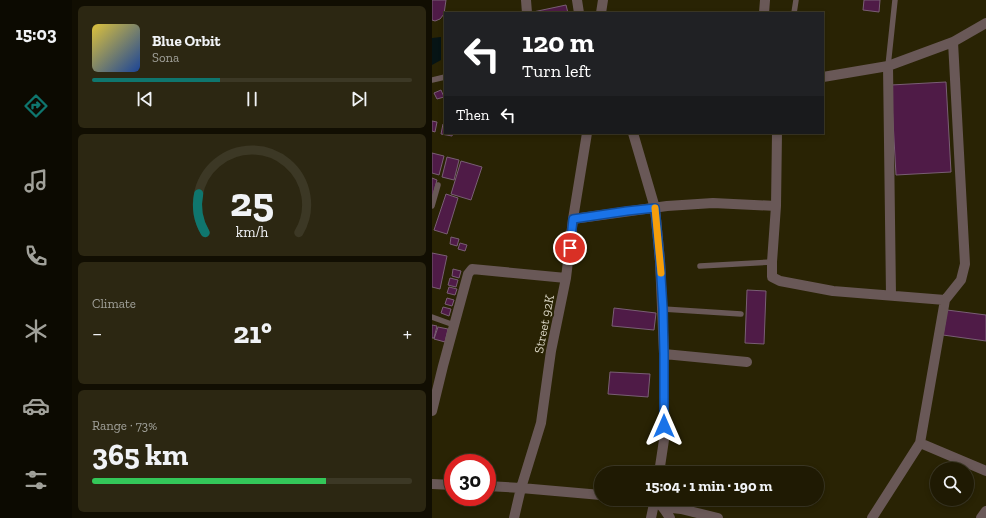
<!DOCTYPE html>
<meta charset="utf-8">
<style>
:root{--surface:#1f1a03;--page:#2c2712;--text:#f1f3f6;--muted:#a1a19a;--line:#3c3825;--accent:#0f766e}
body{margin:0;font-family:"Zilla Slab",serif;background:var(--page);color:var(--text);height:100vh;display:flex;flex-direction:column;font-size:15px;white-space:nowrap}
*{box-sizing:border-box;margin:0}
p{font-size:13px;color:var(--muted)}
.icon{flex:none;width:22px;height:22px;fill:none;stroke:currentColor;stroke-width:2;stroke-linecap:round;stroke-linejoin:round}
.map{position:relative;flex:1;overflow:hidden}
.side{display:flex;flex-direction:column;gap:6px;padding:6px;background:#110e02;width:360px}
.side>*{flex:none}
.banner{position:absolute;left:12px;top:12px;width:380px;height:122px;border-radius:0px;box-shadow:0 2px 6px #0003,0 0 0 1px var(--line);background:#202124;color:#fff;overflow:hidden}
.controls{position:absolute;left:498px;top:462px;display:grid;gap:8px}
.controls a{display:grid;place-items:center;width:44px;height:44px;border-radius:50%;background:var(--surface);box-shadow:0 2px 6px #0003,0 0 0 1px var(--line);font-size:20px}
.speed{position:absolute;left:12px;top:454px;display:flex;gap:8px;font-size:20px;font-weight:700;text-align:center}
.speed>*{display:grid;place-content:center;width:52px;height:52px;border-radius:50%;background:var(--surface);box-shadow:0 2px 6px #0003,0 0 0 1px var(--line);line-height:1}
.speed .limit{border:6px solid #d22;background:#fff;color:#111}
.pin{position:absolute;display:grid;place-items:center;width:34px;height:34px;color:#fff;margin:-17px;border:2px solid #fff;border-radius:50%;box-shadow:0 1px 4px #0007}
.me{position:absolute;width:44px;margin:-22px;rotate:0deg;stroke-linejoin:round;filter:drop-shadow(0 0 3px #0008)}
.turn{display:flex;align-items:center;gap:14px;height:84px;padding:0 12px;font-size:18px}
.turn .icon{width:52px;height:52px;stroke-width:2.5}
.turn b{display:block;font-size:28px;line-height:34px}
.then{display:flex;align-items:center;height:38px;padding:0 12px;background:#0003;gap:8px;font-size:15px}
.big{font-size:30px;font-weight:800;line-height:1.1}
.side .tile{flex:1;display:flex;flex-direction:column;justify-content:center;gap:6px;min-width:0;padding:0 14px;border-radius:6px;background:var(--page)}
.side .dial{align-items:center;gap:0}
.dial svg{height:104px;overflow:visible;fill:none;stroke:var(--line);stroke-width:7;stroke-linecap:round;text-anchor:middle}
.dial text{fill:var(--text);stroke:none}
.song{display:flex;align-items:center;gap:12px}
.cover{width:48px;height:48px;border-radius:6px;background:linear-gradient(135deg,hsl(50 70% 55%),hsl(220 70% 35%))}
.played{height:4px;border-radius:2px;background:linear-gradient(90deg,var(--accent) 40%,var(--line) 40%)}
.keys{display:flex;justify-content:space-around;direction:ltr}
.heat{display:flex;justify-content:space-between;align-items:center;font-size:22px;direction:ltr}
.charge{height:6px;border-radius:3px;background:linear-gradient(90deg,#34c759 73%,var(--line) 0)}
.trip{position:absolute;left:162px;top:466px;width:230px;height:40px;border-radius:20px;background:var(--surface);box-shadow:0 2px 6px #0003,0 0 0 1px var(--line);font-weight:800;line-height:40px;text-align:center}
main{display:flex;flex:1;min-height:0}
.dock{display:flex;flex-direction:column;width:72px;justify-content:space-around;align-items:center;background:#0c0a01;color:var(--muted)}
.dock .icon{width:28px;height:28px}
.dock .selected{color:var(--accent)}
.dock b{font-size:18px;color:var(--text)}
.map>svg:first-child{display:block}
.water{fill:#061415}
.building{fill:#4f1b47;stroke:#795e74}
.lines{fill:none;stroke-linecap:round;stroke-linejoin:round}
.service{stroke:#695857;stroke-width:5.5}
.minor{stroke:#695857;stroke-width:10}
.route-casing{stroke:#114b97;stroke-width:10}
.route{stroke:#1a73e8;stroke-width:7}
.slow{stroke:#f59e0b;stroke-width:7}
.labels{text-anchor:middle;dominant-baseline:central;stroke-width:4;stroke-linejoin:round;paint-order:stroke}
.street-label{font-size:13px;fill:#d7d3c2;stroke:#292304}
</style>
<main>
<nav class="dock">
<b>15:03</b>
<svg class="icon selected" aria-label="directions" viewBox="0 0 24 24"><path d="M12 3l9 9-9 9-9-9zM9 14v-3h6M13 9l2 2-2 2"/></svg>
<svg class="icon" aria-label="music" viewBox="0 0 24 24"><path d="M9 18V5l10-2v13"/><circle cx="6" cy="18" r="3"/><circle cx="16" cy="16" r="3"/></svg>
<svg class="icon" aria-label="phone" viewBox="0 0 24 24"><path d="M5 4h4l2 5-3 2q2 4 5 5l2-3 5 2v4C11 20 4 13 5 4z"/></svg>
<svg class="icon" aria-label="climate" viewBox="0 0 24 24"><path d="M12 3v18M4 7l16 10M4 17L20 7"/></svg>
<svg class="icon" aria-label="car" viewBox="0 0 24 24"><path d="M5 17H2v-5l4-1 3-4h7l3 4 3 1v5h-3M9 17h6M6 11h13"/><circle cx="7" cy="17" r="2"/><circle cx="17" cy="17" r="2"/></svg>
<svg class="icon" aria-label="filters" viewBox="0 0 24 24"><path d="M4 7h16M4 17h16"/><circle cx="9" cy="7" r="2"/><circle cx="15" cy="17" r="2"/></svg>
</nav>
<section class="side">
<div class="tile">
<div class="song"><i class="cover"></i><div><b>Blue Orbit</b><p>Sona</p></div></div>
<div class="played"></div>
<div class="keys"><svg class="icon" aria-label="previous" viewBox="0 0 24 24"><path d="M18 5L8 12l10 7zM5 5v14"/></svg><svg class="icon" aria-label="pause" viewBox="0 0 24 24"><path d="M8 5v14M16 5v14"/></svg><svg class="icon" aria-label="next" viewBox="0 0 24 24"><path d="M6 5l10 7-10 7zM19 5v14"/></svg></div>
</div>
<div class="tile dial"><svg viewBox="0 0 100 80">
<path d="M14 69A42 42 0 1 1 86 69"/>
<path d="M14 69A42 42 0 0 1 9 39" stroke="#0f766e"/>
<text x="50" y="56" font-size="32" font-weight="700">25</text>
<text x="50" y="72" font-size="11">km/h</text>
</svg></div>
<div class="tile"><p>Climate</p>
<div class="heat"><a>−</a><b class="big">21°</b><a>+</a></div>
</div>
<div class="tile"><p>Range · 73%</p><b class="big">365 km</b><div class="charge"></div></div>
</section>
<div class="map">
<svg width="554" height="518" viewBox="0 0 554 518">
<rect width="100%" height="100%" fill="#292304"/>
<!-- water -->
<path class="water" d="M 9,37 L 9,60 L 0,65 L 0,38 Z"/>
<!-- building -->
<path class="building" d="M 0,0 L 14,0 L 12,14 L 8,19 L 3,21 L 0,20 Z
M 432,0 L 448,0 L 447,12 L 431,10 Z
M 134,5 L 136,13 L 101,13 L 101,12 Z
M 514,82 L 519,172 L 464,175 L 459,85 Z
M 9,90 L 12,97 L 5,99 L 2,93 Z
M 0,121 L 5,122 L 3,132 L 0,131 Z
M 11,124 L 13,125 L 13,133 L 21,133 L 20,136 L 9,134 Z
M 0,153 L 12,156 L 7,175 L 0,173 Z
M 15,157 L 27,160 L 22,180 L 10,177 Z
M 29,161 L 50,167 L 39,200 L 19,194 Z
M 0,178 L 5,180 L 0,199 Z
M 14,194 L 26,198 L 15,234 L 2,230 Z
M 19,237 L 27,239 L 25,246 L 18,244 Z
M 28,243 L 35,245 L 33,251 L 26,249 Z
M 0,253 L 15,256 L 8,289 L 0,287 Z
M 21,269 L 29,271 L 27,278 L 20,276 Z
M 18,278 L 26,280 L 24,287 L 16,285 Z
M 17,287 L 25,289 L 23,295 L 15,293 Z
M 315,290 L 334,291 L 332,344 L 313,343 Z
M 15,298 L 22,300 L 20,306 L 13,304 Z
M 11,307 L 19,309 L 17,316 L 9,313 Z
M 182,308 L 224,313 L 222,330 L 180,326 Z
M 515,310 L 554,315 L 554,341 L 511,335 Z
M 0,325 L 5,326 L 2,338 L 0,338 Z
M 6,327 L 16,329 L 13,342 L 2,339 Z
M 178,372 L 218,374 L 216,397 L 176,394 Z"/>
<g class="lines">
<!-- service -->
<path class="service" d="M 362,13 L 364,0
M 456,66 L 463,0
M 0,80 L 13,77
M 0,206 L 6,185
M 268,266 L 340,262
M 231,309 L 309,314
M 0,317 L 22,325"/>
<!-- minor -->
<path class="minor" d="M 94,0 L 95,13
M 145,0 L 147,13
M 169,13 L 171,0
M 332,13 L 333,0
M 456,66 L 459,295
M 391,77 L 456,66 L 521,42 L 554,23
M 201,133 L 223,208 L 228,261 L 232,354 L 232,440 L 227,473
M 345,133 L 344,206 L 340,262 L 340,277 L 348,281 L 401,291 L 513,300
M 141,219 L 235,206 L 281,203 L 344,206
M 232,354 L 315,362
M 0,411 L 11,366 L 36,274 L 40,269 L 134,278
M 488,443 L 554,471
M 0,484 L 21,485
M 55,486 L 89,488 L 169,495
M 211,499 C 228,501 229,504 238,518
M 231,507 L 249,509 L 286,518
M 82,518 L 89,488 L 109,423 L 119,351 L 134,278 L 141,219 L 155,133
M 219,518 L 223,499
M 440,518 L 488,443 L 513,300 L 529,280 L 533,264 L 521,42
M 549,518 L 554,511"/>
</g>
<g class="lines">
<defs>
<path id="route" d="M 138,248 L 141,219 L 195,211 L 223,208 L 228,261 L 231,309 L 232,354 L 232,426"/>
</defs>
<!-- route casing -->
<use href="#route" class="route-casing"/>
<!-- route -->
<use href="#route" class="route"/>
<!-- slow -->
<path class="slow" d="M 223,208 L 229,273"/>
</g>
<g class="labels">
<!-- street labels -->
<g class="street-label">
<text transform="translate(112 324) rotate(-79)">Street 92K</text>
</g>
</g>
</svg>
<div class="controls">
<a><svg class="icon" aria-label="search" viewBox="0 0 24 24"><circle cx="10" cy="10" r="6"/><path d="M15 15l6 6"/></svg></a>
</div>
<div class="speed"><div class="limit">30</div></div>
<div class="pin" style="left:138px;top:248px;background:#d93025"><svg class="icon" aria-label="arrive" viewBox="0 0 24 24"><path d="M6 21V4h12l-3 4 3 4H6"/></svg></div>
<svg class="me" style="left:232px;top:426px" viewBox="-20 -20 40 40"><path d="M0-17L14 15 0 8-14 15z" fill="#1a73e8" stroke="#fff" stroke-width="4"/></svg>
<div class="trip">15:04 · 1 min · 190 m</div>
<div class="banner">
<div class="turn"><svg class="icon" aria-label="left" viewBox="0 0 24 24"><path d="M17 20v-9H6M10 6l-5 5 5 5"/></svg><div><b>120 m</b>Turn left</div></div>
<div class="then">Then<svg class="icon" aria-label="left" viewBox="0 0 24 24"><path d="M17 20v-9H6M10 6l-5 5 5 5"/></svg></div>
</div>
</div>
</main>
